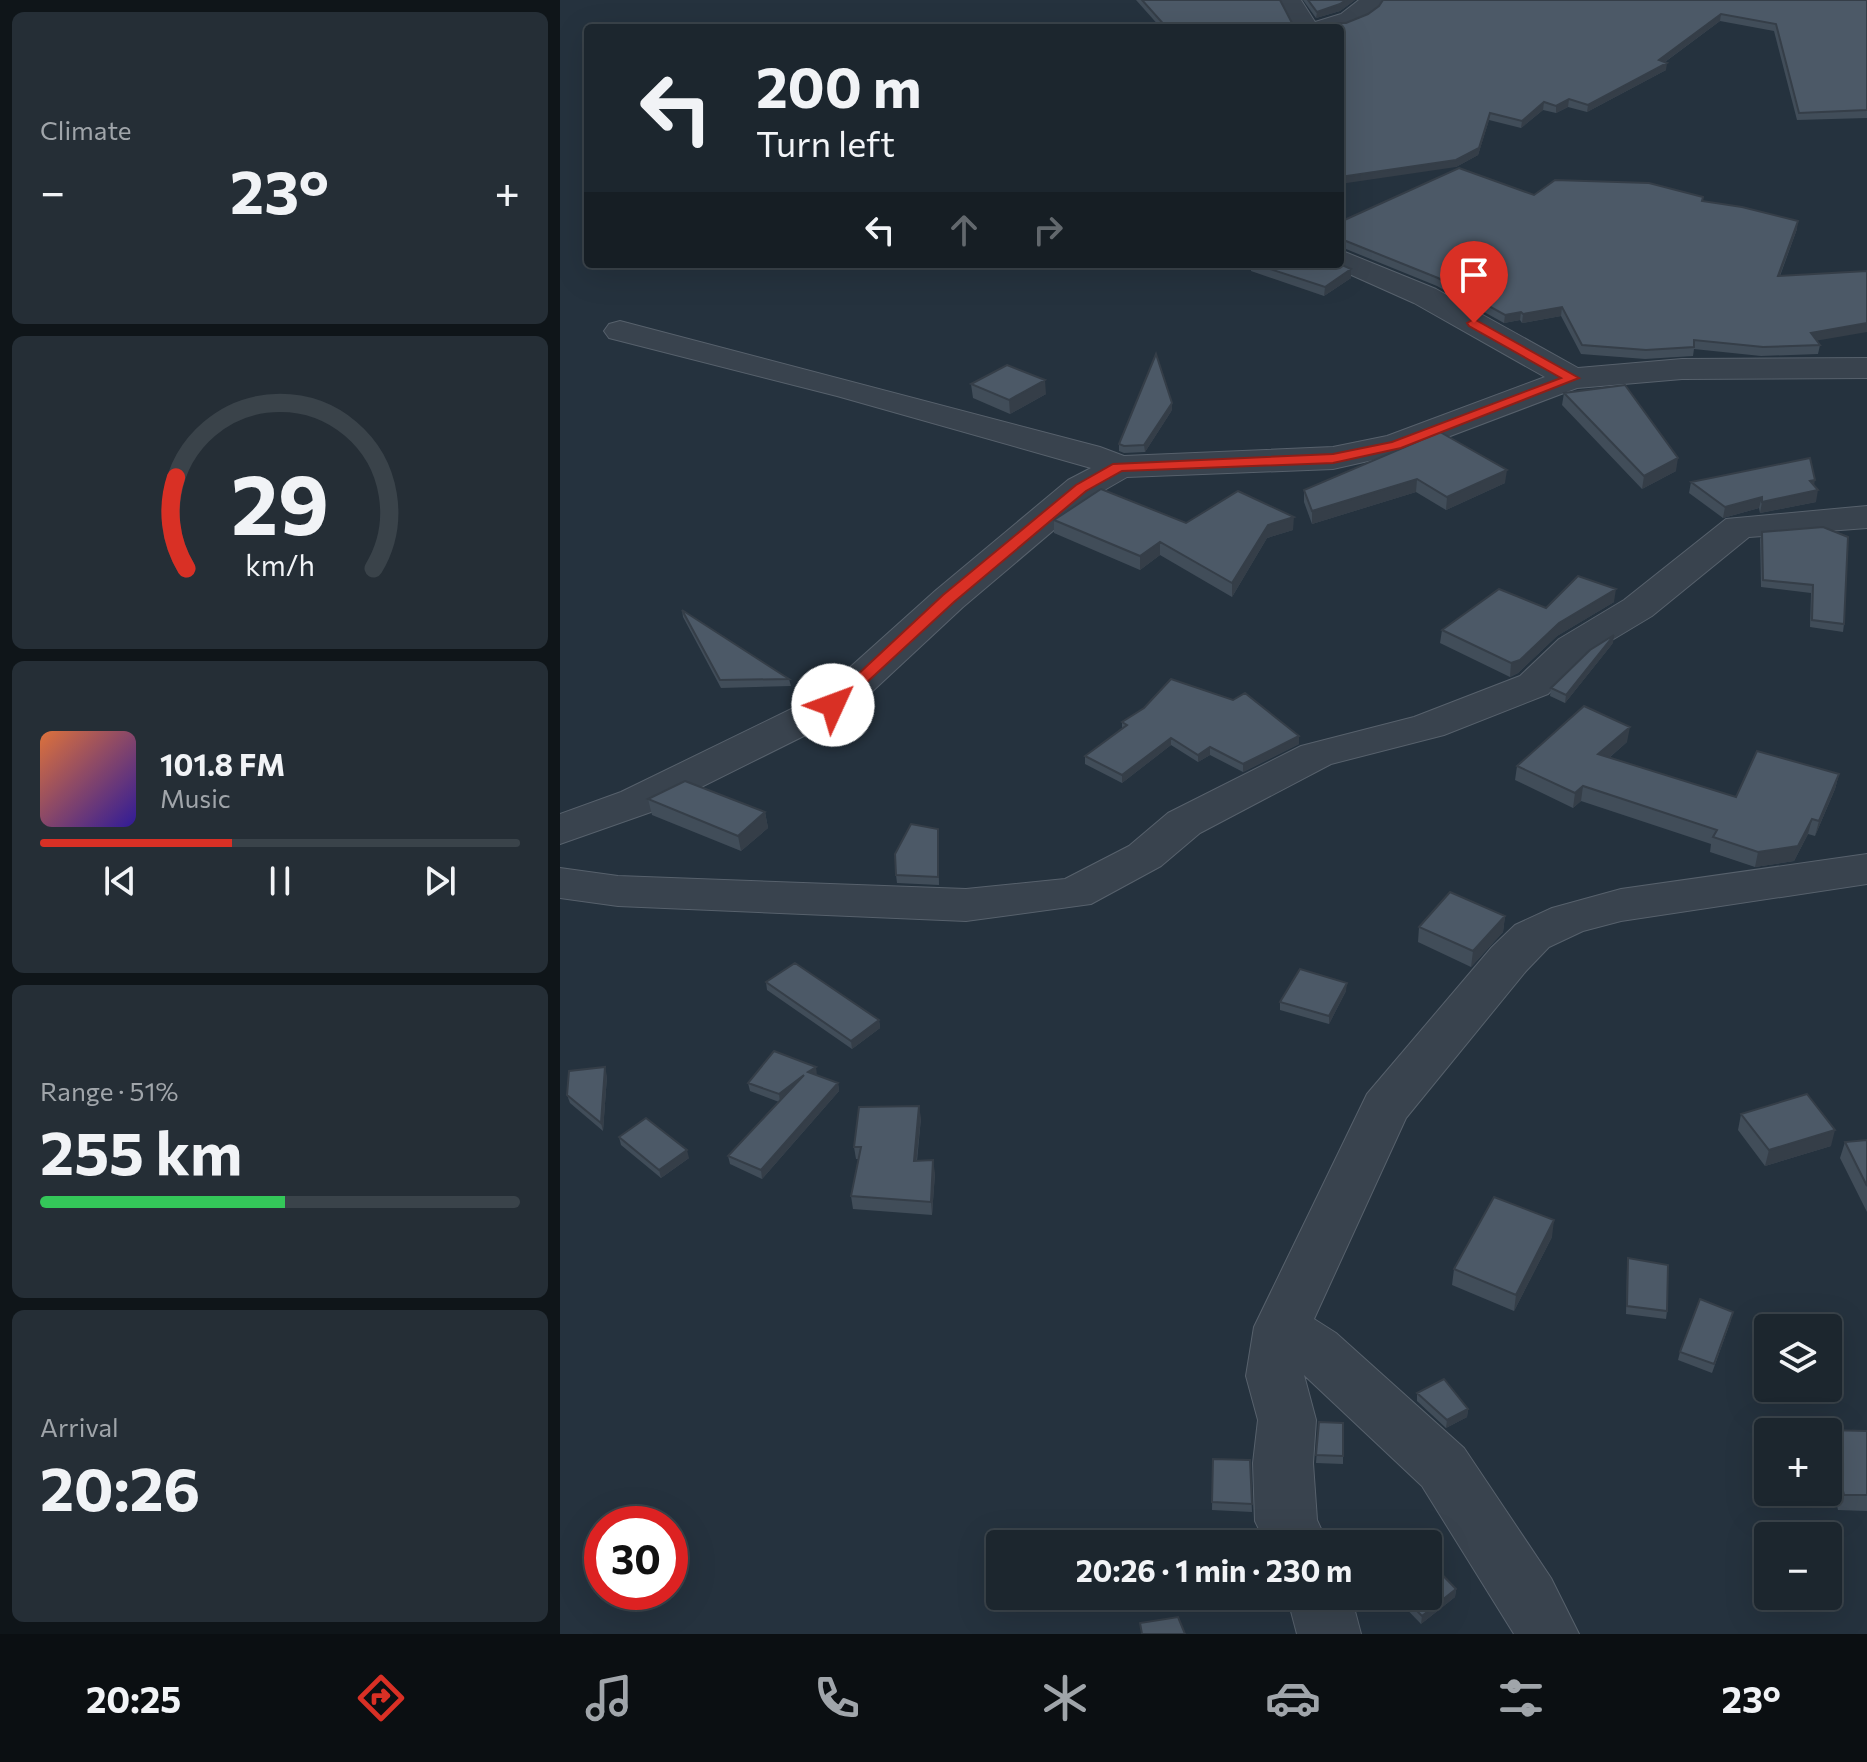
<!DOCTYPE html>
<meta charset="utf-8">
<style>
:root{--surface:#1c262e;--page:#252e36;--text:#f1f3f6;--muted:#a0a5aa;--line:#3a434a;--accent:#d93025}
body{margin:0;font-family:Commissioner,sans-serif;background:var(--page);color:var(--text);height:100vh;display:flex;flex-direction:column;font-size:30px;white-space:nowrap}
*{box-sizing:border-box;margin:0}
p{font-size:26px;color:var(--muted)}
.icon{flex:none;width:44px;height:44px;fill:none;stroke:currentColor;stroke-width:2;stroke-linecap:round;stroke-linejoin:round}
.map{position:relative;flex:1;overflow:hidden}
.sheet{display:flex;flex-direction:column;gap:12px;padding:12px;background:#0f1519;width:560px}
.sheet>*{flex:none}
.top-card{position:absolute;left:24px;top:24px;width:760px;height:244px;border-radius:8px;box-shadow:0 8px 32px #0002,0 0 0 2px var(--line);background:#1c262e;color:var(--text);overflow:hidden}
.buttons{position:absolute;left:1194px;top:1314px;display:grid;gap:16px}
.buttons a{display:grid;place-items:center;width:88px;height:88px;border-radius:8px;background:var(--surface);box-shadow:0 8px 32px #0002,0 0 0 2px var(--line);font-size:40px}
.speed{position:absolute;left:24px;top:1506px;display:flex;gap:16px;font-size:40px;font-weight:700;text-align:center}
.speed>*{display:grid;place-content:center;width:104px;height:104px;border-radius:50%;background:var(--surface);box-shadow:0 8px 32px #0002,0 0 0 2px var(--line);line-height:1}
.speed .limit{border:12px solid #d22;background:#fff;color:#111}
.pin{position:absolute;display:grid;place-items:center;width:68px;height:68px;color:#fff;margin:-82px -34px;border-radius:50% 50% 50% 0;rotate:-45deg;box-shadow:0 0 8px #0007}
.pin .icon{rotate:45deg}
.me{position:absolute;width:88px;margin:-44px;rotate:47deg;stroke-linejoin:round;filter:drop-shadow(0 0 6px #0008)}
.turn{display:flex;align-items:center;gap:28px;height:168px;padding:0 40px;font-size:36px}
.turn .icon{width:104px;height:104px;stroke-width:2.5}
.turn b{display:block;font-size:56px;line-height:68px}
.lanes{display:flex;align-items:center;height:76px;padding:0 40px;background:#0003;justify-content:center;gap:40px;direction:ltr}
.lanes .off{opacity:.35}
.big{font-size:60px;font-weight:700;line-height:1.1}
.sheet .widget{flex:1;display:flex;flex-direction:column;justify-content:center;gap:12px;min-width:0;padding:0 28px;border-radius:12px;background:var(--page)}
.sheet .dial{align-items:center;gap:0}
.dial svg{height:208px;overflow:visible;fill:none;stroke:var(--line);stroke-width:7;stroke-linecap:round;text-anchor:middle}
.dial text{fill:var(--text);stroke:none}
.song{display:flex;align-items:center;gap:24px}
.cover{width:96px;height:96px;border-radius:12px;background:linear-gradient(135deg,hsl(20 70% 55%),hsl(250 70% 35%))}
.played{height:8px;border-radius:4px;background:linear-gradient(90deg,var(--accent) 40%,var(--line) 40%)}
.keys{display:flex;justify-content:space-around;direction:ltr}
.heat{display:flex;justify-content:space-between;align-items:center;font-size:44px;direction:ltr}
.charge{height:12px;border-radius:6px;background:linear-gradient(90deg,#34c759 51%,var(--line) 0)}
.trip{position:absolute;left:426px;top:1530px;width:456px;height:80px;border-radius:8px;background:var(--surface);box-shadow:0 8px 32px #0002,0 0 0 2px var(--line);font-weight:700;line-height:80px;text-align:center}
.menu{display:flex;height:128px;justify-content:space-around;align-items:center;background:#0b0f12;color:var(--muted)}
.menu .icon{width:56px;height:56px}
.menu .selected{color:var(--accent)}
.menu b{font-size:36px;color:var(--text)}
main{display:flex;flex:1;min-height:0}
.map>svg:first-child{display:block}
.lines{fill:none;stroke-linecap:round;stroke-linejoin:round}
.minor-casing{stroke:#57616c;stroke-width:2}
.minor{fill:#39434e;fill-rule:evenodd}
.wall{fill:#414d59}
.shaded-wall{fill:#353e48}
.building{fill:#4c5967;stroke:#353e48;stroke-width:2}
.route{fill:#d93025;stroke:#8d1f18;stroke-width:2}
</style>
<main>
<section class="sheet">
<div class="widget"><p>Climate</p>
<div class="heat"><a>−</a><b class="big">23°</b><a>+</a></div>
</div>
<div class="widget dial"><svg viewBox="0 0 100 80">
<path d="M14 69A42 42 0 1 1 86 69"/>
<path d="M14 69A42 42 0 0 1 10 34" stroke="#d93025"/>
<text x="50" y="56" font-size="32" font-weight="700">29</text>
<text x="50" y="72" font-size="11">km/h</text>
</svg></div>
<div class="widget">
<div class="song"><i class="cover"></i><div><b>101.8 FM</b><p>Music</p></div></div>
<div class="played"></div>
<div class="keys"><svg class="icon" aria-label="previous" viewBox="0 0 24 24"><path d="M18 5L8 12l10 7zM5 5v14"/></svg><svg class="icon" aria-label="pause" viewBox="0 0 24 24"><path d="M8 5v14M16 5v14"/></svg><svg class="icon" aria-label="next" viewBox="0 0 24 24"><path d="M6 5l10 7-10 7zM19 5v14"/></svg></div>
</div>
<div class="widget"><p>Range · 51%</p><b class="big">255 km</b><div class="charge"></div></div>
<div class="widget"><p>Arrival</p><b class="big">20:26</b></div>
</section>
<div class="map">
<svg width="1307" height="1634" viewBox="0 0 1307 1634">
<rect width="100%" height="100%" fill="#25323e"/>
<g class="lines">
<defs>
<path id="minor" d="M 717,0 L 741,0 L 755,22 L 781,14 L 799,0 L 826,0 C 802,34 770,28 734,28 Z
M 780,250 L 876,289 L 1018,368 L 1122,359 L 1307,358 L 1307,378 L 1122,379 L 1017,388 L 848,452 L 773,469 L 567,477 L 534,496 L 403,607 L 288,714 L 91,812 L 0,844 L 0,814 L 61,792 L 258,696 L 375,591 L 508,480 L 531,468 L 277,396 L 49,338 L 44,331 L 49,324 L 60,321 L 540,447 L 564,456 L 773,447 L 827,436 L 985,377 L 854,303 L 769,265 L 780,264 Z
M 1307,506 L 1307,528 L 1189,537 L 1092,616 L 1027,655 L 988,694 L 884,735 L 771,764 L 640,833 L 601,866 L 531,904 L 406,921 L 58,906 L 0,898 L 0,868 L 58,876 L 406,889 L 505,879 L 569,846 L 608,813 L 741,746 L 854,717 L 960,676 L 999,639 L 1064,600 L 1166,519 Z
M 1307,854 L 1307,884 L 1061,921 L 1023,931 L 989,947 L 966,971 L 846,1118 L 754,1319 L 776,1333 L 904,1448 L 991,1578 L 1019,1634 L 954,1634 L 862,1486 L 744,1375 L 756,1420 L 753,1463 L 757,1520 L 768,1544 L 706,1544 L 695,1521 L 693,1463 L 698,1420 L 686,1376 L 694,1327 L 807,1094 L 932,947 L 955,925 L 992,908 L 1061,889 Z
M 727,1596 L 791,1596 L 801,1634 L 737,1634 Z"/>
</defs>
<!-- minor casing -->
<use href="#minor" class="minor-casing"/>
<!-- minor -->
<use href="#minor" class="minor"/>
</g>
<!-- wall -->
<path class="wall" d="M 576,0 L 720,0 L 732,23 L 786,23 L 1307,0 L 1307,118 L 1237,120 L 1214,31 L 1160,21 L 1105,62 L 1106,70 L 1027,112 L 1008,107 L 996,113 L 983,110 L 961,128 L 929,120 L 918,155 L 896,167 L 780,28 L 601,28 Z
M 743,0 L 795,0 L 780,11 L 756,18 Z
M 974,195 L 1142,201 L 1237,229 L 1220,276 L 1260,345 L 1258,354 L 1201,356 L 1134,349 L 1133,356 L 1085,359 L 1021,354 L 1001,316 L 962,323 L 960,320 L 944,323 L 877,286 L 781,247 L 780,248 L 780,222 Z
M 691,264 L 780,264 L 791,278 L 764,296 L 691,271 Z
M 411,384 L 486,394 L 450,414 L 413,398 Z
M 1004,393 L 1116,471 L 1082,489 L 1002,405 Z
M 612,410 L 585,452 L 564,453 L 559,451 L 559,444 Z
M 880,432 L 945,483 L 886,510 L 856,492 L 752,524 L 744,502 L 744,490 Z
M 1131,482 L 1254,486 L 1256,502 L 1200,513 L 1199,508 L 1163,518 L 1129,493 Z
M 494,520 L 626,523 L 733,530 L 707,538 L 672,597 L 600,555 L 580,570 L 494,533 Z
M 1263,527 L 1284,624 L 1283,632 L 1250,627 L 1251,593 L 1201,587 L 1200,539 L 1202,532 Z
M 1054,602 L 997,636 L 958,673 L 950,677 L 880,643 L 882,630 L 986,608 Z
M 122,610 L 229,679 L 231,686 L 161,688 L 123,617 Z
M 1053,643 L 1005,703 L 990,696 L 991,688 Z
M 562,722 L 739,744 L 683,772 L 650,755 L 638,762 L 611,745 L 562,783 L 525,764 L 525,756 L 562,728 Z
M 1067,742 L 1049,758 L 1176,797 L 1279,774 L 1275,789 L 1255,836 L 1248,834 L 1234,861 L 1195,867 L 1150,852 L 1151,844 L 1021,801 L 1013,808 L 955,780 L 957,766 Z
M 88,799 L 205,812 L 208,828 L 181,851 L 92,815 Z
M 378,829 L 379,885 L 337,883 L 336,875 Z
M 945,916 L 943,932 L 911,967 L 858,942 L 859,927 Z
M 206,982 L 319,1020 L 320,1028 L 292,1049 L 207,990 Z
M 786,991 L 769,1024 L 720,1010 L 720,1002 Z
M 257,1075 L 278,1083 L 279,1091 L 202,1179 L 170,1164 L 168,1156 L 219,1102 L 190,1091 L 188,1083 Z
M 47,1076 L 43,1131 L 10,1103 L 7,1095 Z
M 1181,1114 L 1271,1146 L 1205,1166 L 1178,1130 Z
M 361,1118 L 357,1161 L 375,1173 L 372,1215 L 293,1209 L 291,1196 L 298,1159 L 296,1159 L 294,1147 Z
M 59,1137 L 129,1158 L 101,1178 L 61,1145 Z
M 1307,1140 L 1307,1212 L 1280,1158 L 1285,1142 Z
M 992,1237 L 954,1311 L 892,1285 L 894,1269 Z
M 1068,1258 L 1107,1311 L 1106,1319 L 1066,1314 L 1067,1267 Z
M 1171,1320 L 1152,1373 L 1118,1360 L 1120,1352 Z
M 857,1393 L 908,1409 L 907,1417 L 886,1428 L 857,1401 Z
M 759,1422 L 783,1456 L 783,1464 L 756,1463 Z
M 1268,1430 L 1307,1431 L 1307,1511 L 1278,1510 L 1268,1468 Z
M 653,1459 L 690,1460 L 692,1512 L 652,1510 Z
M 896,1589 L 895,1597 L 861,1624 L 834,1596 L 868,1596 Z"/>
<!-- shaded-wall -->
<path class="shaded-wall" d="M 786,0 L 795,0 L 780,11 L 756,18 L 757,12 Z
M 1161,14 L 1160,21 L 1098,67 L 1099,60 Z
M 1107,63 L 1106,70 L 1027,112 L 1028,105 Z
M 1009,99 L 1008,107 L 996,113 L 996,106 Z
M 984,102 L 983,110 L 961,128 L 962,121 Z
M 930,113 L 929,120 L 918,155 L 896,167 L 780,184 L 780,177 Z
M 1238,221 L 1237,229 L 1216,285 L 1218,276 Z
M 791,269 L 791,278 L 764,296 L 765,287 Z
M 1002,307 L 1001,316 L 962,323 L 963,314 Z
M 961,312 L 960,320 L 944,323 L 945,315 Z
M 1307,323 L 1307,332 L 1249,342 L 1251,333 Z
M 485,380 L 486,394 L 450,414 L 449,400 Z
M 612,403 L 612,410 L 585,452 L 584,445 Z
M 1118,458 L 1116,471 L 1082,489 L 1084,476 Z
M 947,470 L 945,483 L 886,510 L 887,497 Z
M 857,479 L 856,492 L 752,524 L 752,511 Z
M 1255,480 L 1253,491 L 1258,490 L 1256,502 L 1200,513 L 1202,502 Z
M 1202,497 L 1199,508 L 1163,518 L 1165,507 Z
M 734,517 L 733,530 L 707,538 L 672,597 L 672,583 L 708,525 Z
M 600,542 L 600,555 L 580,570 L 580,556 Z
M 1056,589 L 1054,602 L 997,636 L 958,673 L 950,677 L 951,663 L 999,623 Z
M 1054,635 L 1053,643 L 1005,703 L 1006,695 Z
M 1070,727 L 1067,742 L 1036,769 L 1038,754 Z
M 739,736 L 739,744 L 683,772 L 683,764 Z
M 611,738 L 611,745 L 562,783 L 562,775 Z
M 650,747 L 650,755 L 638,762 L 638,755 Z
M 1279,774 L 1275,789 L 1255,836 L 1259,821 Z
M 1023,786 L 1021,801 L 1013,808 L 1015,793 Z
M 205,812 L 208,828 L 181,851 L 178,836 Z
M 1252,819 L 1248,834 L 1234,861 L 1195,867 L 1198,852 Z
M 945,916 L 943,932 L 911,967 L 913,951 Z
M 787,983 L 786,991 L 769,1024 L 769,1016 Z
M 319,1020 L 320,1028 L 292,1049 L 291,1041 Z
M 45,1067 L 47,1076 L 43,1131 L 41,1123 Z
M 256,1067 L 257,1075 L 248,1072 Z
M 244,1075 L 220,1102 L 219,1094 Z
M 278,1083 L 279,1091 L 202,1179 L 201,1170 Z
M 359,1106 L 361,1118 L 355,1174 L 354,1161 Z
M 1275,1130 L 1271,1146 L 1205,1166 L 1209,1150 Z
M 127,1150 L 129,1158 L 101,1178 L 99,1170 Z
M 373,1160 L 375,1173 L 372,1215 L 371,1202 Z
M 994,1220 L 992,1237 L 954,1311 L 956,1295 Z
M 908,1409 L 907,1417 L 886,1428 L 887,1420 Z
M 896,1589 L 895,1597 L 861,1624 L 862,1616 Z"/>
<!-- building -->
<path class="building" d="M 582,0 L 720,0 L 732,23 L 786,23 L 808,14 L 819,6 L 823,0 L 1307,0 L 1307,110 L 1239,113 L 1216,24 L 1161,14 L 1099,60 L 1107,63 L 1028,105 L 1009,99 L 996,106 L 984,102 L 962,121 L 930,113 L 919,148 L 896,160 L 780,177 L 780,28 L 607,28 Z
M 748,0 L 786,0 L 780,4 L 757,12 Z
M 899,168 L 974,195 L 995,180 L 1089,183 L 1143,197 L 1142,201 L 1182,207 L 1238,221 L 1218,276 L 1307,271 L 1307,323 L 1251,333 L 1260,345 L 1203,347 L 1134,340 L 1134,347 L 1086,350 L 1022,345 L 1002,307 L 963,314 L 961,312 L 945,315 L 878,278 L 781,239 L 780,240 L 780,222 Z
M 695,264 L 780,264 L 791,269 L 765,287 Z
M 596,354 L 612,403 L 584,445 L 564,446 L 559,444 Z
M 447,365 L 485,380 L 449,400 L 411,384 Z
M 1065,385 L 1118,458 L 1084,476 L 1004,393 Z
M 880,432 L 947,470 L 887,497 L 857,479 L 752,511 L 744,490 Z
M 1250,458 L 1255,480 L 1250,481 L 1258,490 L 1202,502 L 1202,497 L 1165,507 L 1131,482 Z
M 541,489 L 626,523 L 678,491 L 734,517 L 708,525 L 672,583 L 600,542 L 580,556 L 494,520 Z
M 1263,527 L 1288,537 L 1284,624 L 1252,620 L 1253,585 L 1203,580 L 1202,532 Z
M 1018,576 L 1056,589 L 999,623 L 960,660 L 951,663 L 882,630 L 939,589 L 986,608 Z
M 122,610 L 229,679 L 160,680 Z
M 1054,635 L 1006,695 L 991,688 L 1030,650 Z
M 611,679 L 673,700 L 685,693 L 739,736 L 683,764 L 650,747 L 638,755 L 611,738 L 562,775 L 525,756 L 567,725 L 562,722 L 584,708 Z
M 1024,706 L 1070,727 L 1038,754 L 1176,797 L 1197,751 L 1279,774 L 1259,821 L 1252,819 L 1238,846 L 1198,852 L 1153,837 L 1157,830 L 1023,786 L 1015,793 L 957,766 Z
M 125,781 L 205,812 L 178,836 L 88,799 Z
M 351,824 L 378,829 L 378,877 L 336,875 L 335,854 Z
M 890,892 L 945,916 L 913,951 L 859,927 Z
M 235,963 L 319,1020 L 291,1041 L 206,982 Z
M 740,969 L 787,983 L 769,1016 L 720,1002 Z
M 214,1051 L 256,1067 L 248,1072 L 278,1083 L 201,1170 L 168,1156 L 244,1075 L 219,1094 L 188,1083 Z
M 45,1067 L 41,1123 L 7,1095 L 9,1071 Z
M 1247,1094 L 1275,1130 L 1209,1150 L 1181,1114 Z
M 359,1106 L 354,1161 L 373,1160 L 371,1202 L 291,1196 L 301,1147 L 294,1147 L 299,1107 Z
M 86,1118 L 127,1150 L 99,1170 L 59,1137 Z
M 1307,1140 L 1307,1186 L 1285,1142 Z
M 934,1197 L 994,1220 L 956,1295 L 894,1269 Z
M 1068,1258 L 1108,1265 L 1107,1311 L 1067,1306 Z
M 1140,1299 L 1173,1312 L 1154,1364 L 1120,1352 Z
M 884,1379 L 908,1409 L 887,1420 L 857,1393 Z
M 759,1422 L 783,1423 L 783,1456 L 756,1455 Z
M 1268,1430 L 1307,1431 L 1307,1495 L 1284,1495 Z
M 653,1459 L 690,1460 L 692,1504 L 652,1502 Z
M 868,1560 L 896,1589 L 862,1616 L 842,1596 L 868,1596 Z
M 618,1617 L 625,1634 L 582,1634 L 580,1623 Z"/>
<!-- route -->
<path class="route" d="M 914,319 L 1019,378 L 841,448 L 773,463 L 562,471 L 526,491 L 394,602 L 279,708 L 267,708 L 265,705 L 383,595 L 516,485 L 553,464 L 773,454 L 832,442 L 1001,378 L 909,326 L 907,323 Z"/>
</svg>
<div class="buttons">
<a><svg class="icon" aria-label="layers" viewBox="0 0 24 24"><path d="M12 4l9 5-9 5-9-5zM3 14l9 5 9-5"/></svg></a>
<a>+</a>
<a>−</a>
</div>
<div class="speed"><div class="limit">30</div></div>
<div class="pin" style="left:914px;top:323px;background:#d93025"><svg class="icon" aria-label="arrive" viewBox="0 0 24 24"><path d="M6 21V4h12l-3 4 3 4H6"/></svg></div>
<svg class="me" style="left:273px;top:705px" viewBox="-20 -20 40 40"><circle r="19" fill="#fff"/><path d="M0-13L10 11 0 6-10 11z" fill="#d93025"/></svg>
<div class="trip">20:26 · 1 min · 230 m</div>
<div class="top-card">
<div class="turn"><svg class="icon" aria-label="left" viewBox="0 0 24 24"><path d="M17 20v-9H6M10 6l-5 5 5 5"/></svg><div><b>200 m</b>Turn left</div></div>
<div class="lanes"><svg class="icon" aria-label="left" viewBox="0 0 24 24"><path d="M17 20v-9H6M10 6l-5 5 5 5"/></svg><svg class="icon off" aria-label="ahead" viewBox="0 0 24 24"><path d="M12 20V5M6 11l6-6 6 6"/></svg><svg class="icon off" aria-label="right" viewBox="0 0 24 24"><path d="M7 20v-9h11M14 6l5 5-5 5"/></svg></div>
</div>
</div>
</main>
<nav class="menu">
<b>20:25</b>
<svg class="icon selected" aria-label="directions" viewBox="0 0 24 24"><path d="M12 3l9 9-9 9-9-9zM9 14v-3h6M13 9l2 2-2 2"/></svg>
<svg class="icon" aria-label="music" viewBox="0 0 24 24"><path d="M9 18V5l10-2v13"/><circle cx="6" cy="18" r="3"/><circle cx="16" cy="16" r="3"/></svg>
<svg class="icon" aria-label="phone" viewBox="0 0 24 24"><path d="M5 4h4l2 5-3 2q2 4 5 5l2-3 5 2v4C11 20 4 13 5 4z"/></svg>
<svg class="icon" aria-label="climate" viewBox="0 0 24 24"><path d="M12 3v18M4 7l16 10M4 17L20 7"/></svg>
<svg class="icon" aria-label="car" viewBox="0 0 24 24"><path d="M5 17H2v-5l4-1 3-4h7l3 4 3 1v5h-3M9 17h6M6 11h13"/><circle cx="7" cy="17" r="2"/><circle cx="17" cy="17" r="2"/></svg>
<svg class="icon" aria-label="filters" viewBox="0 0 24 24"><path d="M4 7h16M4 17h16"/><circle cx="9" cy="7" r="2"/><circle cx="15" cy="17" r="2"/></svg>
<b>23°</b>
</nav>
